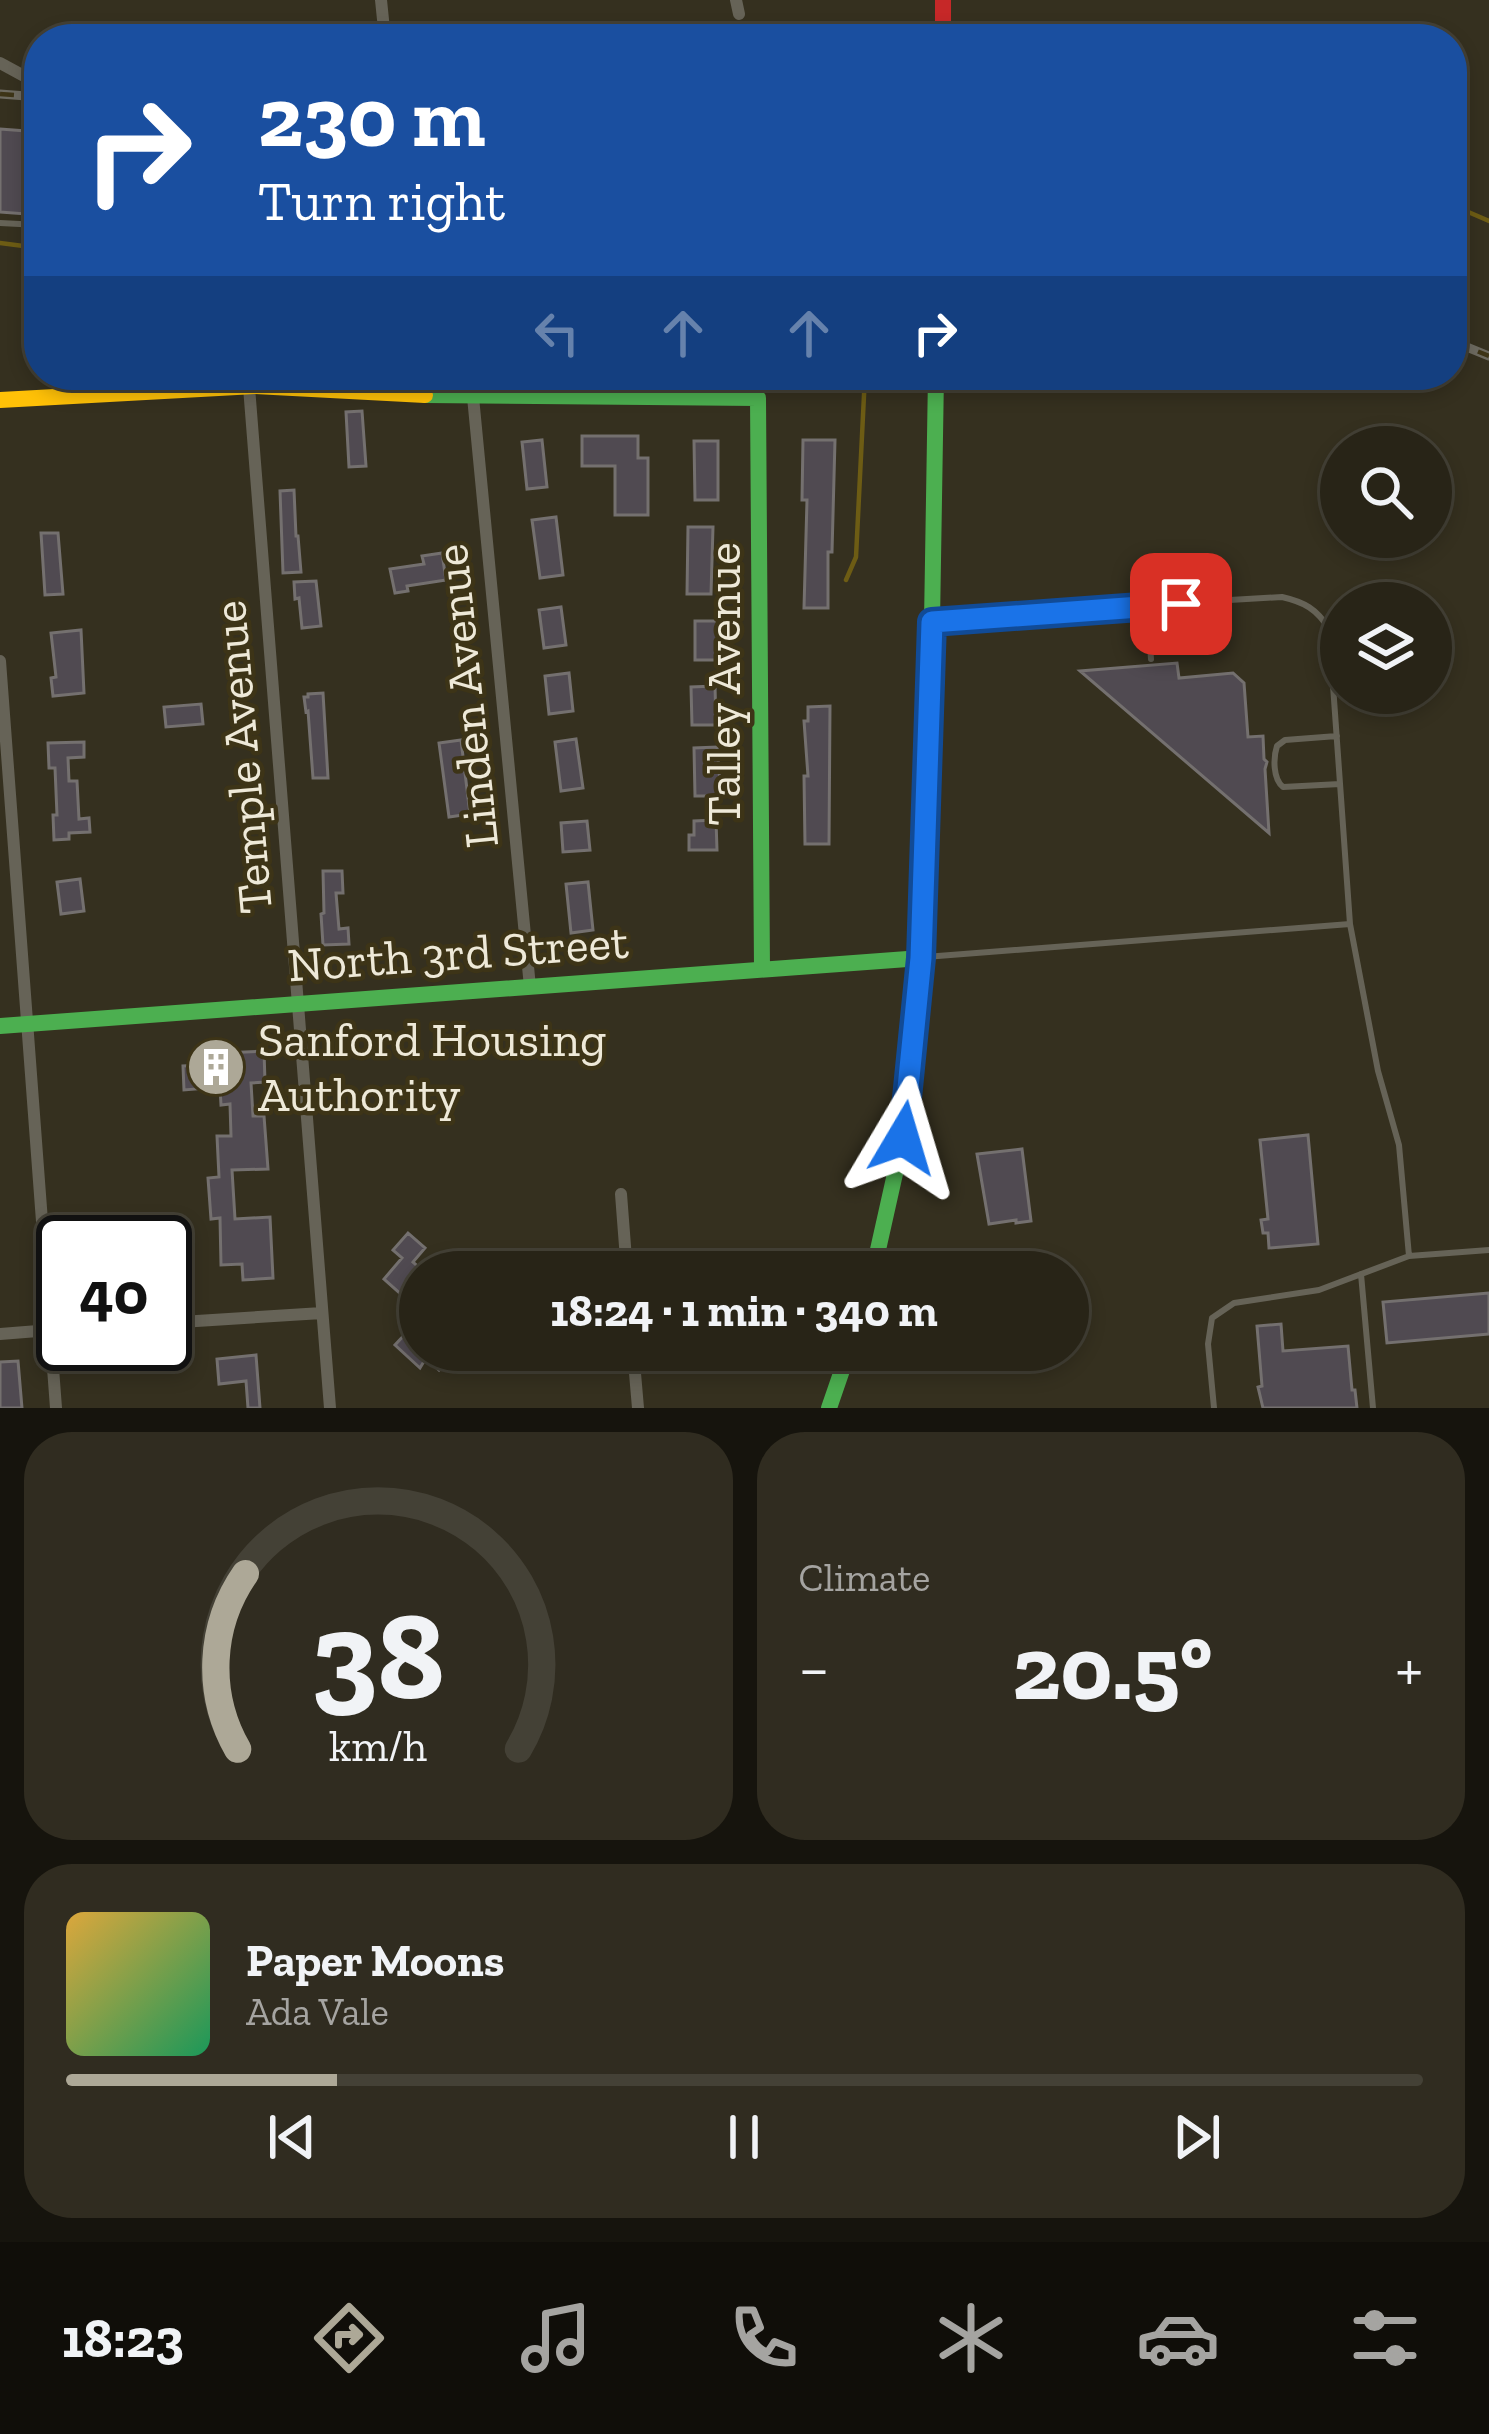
<!DOCTYPE html>
<meta charset="utf-8">
<style>
:root{--surface:#282417;--page:#302c20;--text:#f1f3f6;--muted:#a5a4a1;--line:#444136;--accent:#ada897}
body{margin:0;font-family:"Zilla Slab",serif;background:var(--page);color:var(--text);height:100vh;display:flex;flex-direction:column;font-size:45px;white-space:nowrap}
*{box-sizing:border-box;margin:0}
p{font-size:39px;color:var(--muted)}
.icon{flex:none;width:66px;height:66px;fill:none;stroke:currentColor;stroke-width:2;stroke-linecap:round;stroke-linejoin:round}
.map{position:relative;height:1408px;overflow:hidden}
.panel{display:flex;flex-direction:column;gap:24px;padding:24px;background:#16140d;flex:1}
.panel>*{flex:none}
.hud{position:absolute;left:24px;top:24px;width:1443px;height:366px;border-radius:48px;box-shadow:0 6px 18px #0003,0 0 0 3px var(--line);background:#1a4fa0;color:#fff;overflow:hidden}
.buttons{position:absolute;left:1320px;top:426px;display:grid;gap:24px}
.buttons a{display:grid;place-items:center;width:132px;height:132px;border-radius:50%;background:var(--surface);box-shadow:0 6px 18px #0003,0 0 0 3px var(--line);font-size:60px}
.speed{position:absolute;left:36px;top:1215px;display:flex;gap:24px;font-size:60px;font-weight:700;text-align:center}
.speed>*{display:grid;place-content:center;width:156px;height:156px;border-radius:50%;background:var(--surface);box-shadow:0 6px 18px #0003,0 0 0 3px var(--line);line-height:1}
.speed .limit{border:6px solid #111;border-radius:18px;background:#fff;color:#111}
.pin{position:absolute;display:grid;place-items:center;width:102px;height:102px;color:#fff;margin:-51px;border-radius:24px;box-shadow:0 6px 18px #0006}
.me{position:absolute;width:132px;margin:-66px;rotate:7deg;stroke-linejoin:round;filter:drop-shadow(0 0 9px #0008)}
.turn{display:flex;align-items:center;gap:42px;height:252px;padding:0 36px;font-size:54px}
.turn .icon{width:156px;height:156px;stroke-width:2.5}
.turn b{display:block;font-size:84px;line-height:102px}
.lanes{display:flex;align-items:center;height:114px;padding:0 36px;background:#0003;justify-content:center;gap:60px;direction:ltr}
.lanes .off{opacity:.35}
.big{font-size:90px;font-weight:800;line-height:1.1}
.panel .widget{flex:1;display:flex;flex-direction:column;justify-content:center;gap:18px;min-width:0;padding:0 42px;border-radius:48px;background:var(--page)}
.panel .dial{align-items:center;gap:0}
.dial svg{height:312px;overflow:visible;fill:none;stroke:var(--line);stroke-width:7;stroke-linecap:round;text-anchor:middle}
.dial text{fill:var(--text);stroke:none}
.song{display:flex;align-items:center;gap:36px}
.cover{width:144px;height:144px;border-radius:18px;background:linear-gradient(135deg,hsl(40 70% 55%),hsl(150 70% 35%))}
.played{height:12px;border-radius:6px;background:linear-gradient(90deg,var(--accent) 20%,var(--line) 20%)}
.keys{display:flex;justify-content:space-around;direction:ltr}
.heat{display:flex;justify-content:space-between;align-items:center;font-size:66px;direction:ltr}
.panel .tiles{flex:1;display:grid;gap:24px;grid-template-columns:1fr 1fr}
.widget:last-child{grid-column:span 2}
.trip{position:absolute;left:399px;top:1251px;width:690px;height:120px;border-radius:60px;background:var(--surface);box-shadow:0 6px 18px #0003,0 0 0 3px var(--line);font-weight:800;line-height:120px;text-align:center}
.menu{display:flex;height:192px;justify-content:space-around;align-items:center;background:#100e09;color:var(--muted)}
.menu .icon{width:84px;height:84px}
.menu .selected{color:var(--accent)}
.menu b{font-size:54px;color:var(--text)}
.map>svg:first-child{display:block}
.lines{fill:none;stroke-linecap:round;stroke-linejoin:round}
.stream{stroke:#6d5c14;stroke-width:4.5}
.building{fill:#504a51;stroke:#74706f;stroke-width:3}
.lane{stroke:#666357;stroke-width:6}
.street{stroke:#666357;stroke-width:12}
.fast{stroke:#4caf50;stroke-width:16}
.slow{stroke:#ffc107;stroke-width:16}
.jam{stroke:#c62828;stroke-width:16}
.rail-casing{stroke:#6d6a60;stroke-width:9}
.rail{stroke:#3d3417;stroke-width:4.5;stroke-dasharray:14;stroke-linecap:butt}
.route-casing{stroke:#114b97;stroke-width:30}
.route{stroke:#1a73e8;stroke-width:21}
.labels{text-anchor:middle;dominant-baseline:central;stroke-width:9;stroke-linejoin:round;paint-order:stroke}
.street-label{font-size:48px;fill:#eee9d8;stroke:#3d3417}
.poi-label{font-size:48px;fill:#eee9d8;stroke:#3d3417;text-anchor:start}
</style>
<div class="map">
<svg width="1489" height="1408" viewBox="0 0 1489 1408">
<rect width="100%" height="100%" fill="#35301f"/>
<g class="lines">
<!-- stream -->
<path class="stream" d="M 1452,205 L 1489,221
M 0,243 L 39,248
M 846,580 L 856,557 L 865,375"/>
</g>
<!-- building -->
<path class="building" d="M 0,129 L 39,132 L 39,215 L 0,212 Z
M 362,411 L 366,466 L 349,467 L 346,412 Z
M 582,436 L 638,436 L 638,458 L 648,458 L 648,515 L 615,515 L 615,466 L 582,466 Z
M 542,440 L 547,487 L 527,489 L 522,442 Z
M 803,440 L 835,440 L 832,552 L 828,552 L 828,608 L 804,608 L 807,500 L 802,500 Z
M 694,441 L 718,441 L 718,500 L 695,500 Z
M 294,490 L 296,536 L 298,536 L 301,572 L 283,573 L 280,491 Z
M 556,517 L 563,575 L 540,578 L 532,520 Z
M 688,527 L 713,527 L 711,594 L 687,594 Z
M 41,533 L 58,533 L 63,594 L 45,595 Z
M 442,553 L 446,580 L 407,586 L 408,591 L 395,593 L 390,569 L 424,564 L 422,556 Z
M 316,581 L 321,626 L 302,628 L 299,598 L 295,599 L 294,582 Z
M 561,607 L 566,645 L 544,648 L 539,610 Z
M 695,621 L 719,621 L 719,660 L 695,660 Z
M 81,630 L 84,693 L 53,696 L 51,678 L 56,677 L 51,633 Z
M 1177,663 L 1179,678 L 1233,673 L 1244,683 L 1248,737 L 1263,736 L 1264,759 L 1267,762 L 1265,769 L 1269,833 L 1080,671 Z
M 569,673 L 573,711 L 549,714 L 545,676 Z
M 715,686 L 716,725 L 692,725 L 691,687 Z
M 323,693 L 328,778 L 313,778 L 308,711 L 306,712 L 304,697 L 308,697 L 308,694 Z
M 201,704 L 203,724 L 166,727 L 164,707 Z
M 830,706 L 829,844 L 805,844 L 804,776 L 808,776 L 804,721 L 808,721 L 808,707 Z
M 576,739 L 583,788 L 561,791 L 555,742 Z
M 461,740 L 470,814 L 449,817 L 439,743 Z
M 84,742 L 84,757 L 68,758 L 69,781 L 77,781 L 79,819 L 89,818 L 90,832 L 69,833 L 69,839 L 54,840 L 53,815 L 57,815 L 55,768 L 49,768 L 48,743 Z
M 717,747 L 720,782 L 717,782 L 717,796 L 695,796 L 694,748 Z
M 716,820 L 717,850 L 689,850 L 689,835 L 694,835 L 694,821 Z
M 587,821 L 590,850 L 563,852 L 561,823 Z
M 323,871 L 342,871 L 343,893 L 336,893 L 339,929 L 348,928 L 349,944 L 323,945 L 321,914 L 324,913 Z
M 80,879 L 84,911 L 61,914 L 57,882 Z
M 588,882 L 593,930 L 571,933 L 566,884 Z
M 264,1051 L 265,1082 L 251,1083 L 253,1116 L 264,1116 L 268,1169 L 232,1170 L 235,1219 L 270,1217 L 273,1278 L 243,1280 L 242,1264 L 221,1265 L 220,1218 L 211,1219 L 208,1178 L 219,1177 L 217,1136 L 231,1136 L 230,1104 L 221,1105 L 220,1087 L 184,1090 L 183,1066 L 204,1065 L 203,1054 Z
M 1308,1135 L 1318,1244 L 1269,1248 L 1268,1233 L 1263,1233 L 1261,1220 L 1268,1219 L 1260,1140 Z
M 1022,1149 L 1031,1221 L 1016,1223 L 1016,1220 L 989,1224 L 977,1154 Z
M 408,1233 L 425,1248 L 413,1262 L 423,1271 L 402,1295 L 384,1279 L 402,1258 L 393,1250 Z
M 1489,1293 L 1489,1334 L 1387,1343 L 1383,1302 Z
M 420,1318 L 420,1350 L 457,1350 L 439,1370 L 426,1358 L 420,1368 L 395,1345 Z
M 1281,1324 L 1283,1351 L 1348,1346 L 1352,1390 L 1355,1390 L 1357,1408 L 1263,1408 L 1258,1387 L 1262,1386 L 1257,1326 Z
M 256,1355 L 260,1408 L 248,1408 L 246,1381 L 219,1384 L 217,1359 Z
M 18,1361 L 22,1408 L 0,1408 L 0,1362 Z"/>
<g class="lines">
<!-- lane -->
<path class="lane" d="M 0,223 L 39,225
M 1147,605 L 1151,659
M 936,622 L 1111,607 L 1282,597 C 1304,602 1317,609 1329,629 L 1350,924 L 1378,1071 L 1399,1145 L 1409,1256
M 1337,736 L 1285,740 L 1277,746 C 1273,758 1273,779 1283,787 L 1340,784
M 925,957 L 1350,924
M 1361,1274 L 1373,1408
M 1214,1408 L 1208,1344 L 1212,1318 L 1234,1303 L 1319,1290 L 1409,1256 L 1489,1250"/>
<!-- street -->
<path class="street" d="M 381,0 L 385,39
M 736,0 L 739,14
M 0,63 L 24,76 L 39,77
M 249,387 L 330,1408
M 473,397 L 530,987
M 0,661 L 56,1408
M 621,1194 L 627,1272
M 165,1323 L 322,1313
M 0,1334 L 63,1329
M 633,1350 L 638,1408"/>
<!-- fast -->
<path class="fast" d="M 425,395 L 758,398 L 762,969
M 0,1026 L 921,958
M 873,1272 L 903,1138 L 921,958 L 932,622 L 936,375
M 829,1408 L 849,1350"/>
<!-- slow -->
<path class="slow" d="M 0,400 L 255,386 L 425,395"/>
<!-- jam -->
<path class="jam" d="M 943,0 L 943,39"/>
<defs>
<path id="rail" d="M 0,94 L 39,97
M 1452,341 L 1489,356"/>
</defs>
<!-- rail casing -->
<use href="#rail" class="rail-casing"/>
<!-- rail -->
<use href="#rail" class="rail"/>
</g>
<g class="lines">
<defs>
<path id="route" d="M 903,1138 L 921,958 L 932,622 L 1181,604"/>
</defs>
<!-- route casing -->
<use href="#route" class="route-casing"/>
<!-- route -->
<use href="#route" class="route"/>
</g>
<!-- icons -->
<defs>
<symbol id="building-disc" viewBox="-11 -11 22 22"><circle r="9.5" fill="#ada897" stroke="#3d3417"/><path d="M-4-6H4V6H1V3H-1V6H-4ZM-2.5-4.3h1.7v1.8h-1.7ZM.8-4.3h1.7v1.8H.8ZM-2.5-1h1.7V.8h-1.7ZM.8-1h1.7V.8H.8Z" fill="#fff"/></symbol>
</defs>
<g fill-rule="evenodd">
<use href="#building-disc" x="183" y="1034" width="66" height="66"/>
</g>
<g class="labels">
<!-- street labels -->
<g class="street-label">
<text transform="translate(723 684) rotate(-90)">Talley Avenue</text>
<text transform="translate(466 696) rotate(-96)">Linden Avenue</text>
<text transform="translate(242 757) rotate(-95)">Temple Avenue</text>
<text transform="translate(458 953) rotate(-4)">North 3rd Street</text>
</g>
<!-- poi labels -->
<g class="poi-label">
<text x="258" y="1039">Sanford Housing<tspan x="258" dy="55">Authority</tspan></text>
</g>
</g>
</svg>
<div class="buttons">
<a><svg class="icon" aria-label="search" viewBox="0 0 24 24"><circle cx="10" cy="10" r="6"/><path d="M15 15l6 6"/></svg></a>
<a><svg class="icon" aria-label="layers" viewBox="0 0 24 24"><path d="M12 4l9 5-9 5-9-5zM3 14l9 5 9-5"/></svg></a>
</div>
<div class="speed"><div class="limit">40</div></div>
<div class="pin" style="left:1181px;top:604px;background:#d93025"><svg class="icon" aria-label="arrive" viewBox="0 0 24 24"><path d="M6 21V4h12l-3 4 3 4H6"/></svg></div>
<svg class="me" style="left:903px;top:1138px" viewBox="-20 -20 40 40"><path d="M0-17L14 15 0 8-14 15z" fill="#1a73e8" stroke="#fff" stroke-width="4"/></svg>
<div class="trip">18:24 · 1 min · 340 m</div>
<div class="hud">
<div class="turn"><svg class="icon" aria-label="right" viewBox="0 0 24 24"><path d="M7 20v-9h11M14 6l5 5-5 5"/></svg><div><b>230 m</b>Turn right</div></div>
<div class="lanes"><svg class="icon off" aria-label="left" viewBox="0 0 24 24"><path d="M17 20v-9H6M10 6l-5 5 5 5"/></svg><svg class="icon off" aria-label="ahead" viewBox="0 0 24 24"><path d="M12 20V5M6 11l6-6 6 6"/></svg><svg class="icon off" aria-label="ahead" viewBox="0 0 24 24"><path d="M12 20V5M6 11l6-6 6 6"/></svg><svg class="icon" aria-label="right" viewBox="0 0 24 24"><path d="M7 20v-9h11M14 6l5 5-5 5"/></svg></div>
</div>
</div>
<section class="panel">
<div class="tiles">
<div class="widget dial"><svg viewBox="0 0 100 80">
<path d="M14 69A42 42 0 1 1 86 69"/>
<path d="M14 69A42 42 0 0 1 16 24" stroke="#ada897"/>
<text x="50" y="56" font-size="32" font-weight="700">38</text>
<text x="50" y="72" font-size="11">km/h</text>
</svg></div>
<div class="widget"><p>Climate</p>
<div class="heat"><a>−</a><b class="big">20.5°</b><a>+</a></div>
</div>
<div class="widget">
<div class="song"><i class="cover"></i><div><b>Paper Moons</b><p>Ada Vale</p></div></div>
<div class="played"></div>
<div class="keys"><svg class="icon" aria-label="previous" viewBox="0 0 24 24"><path d="M18 5L8 12l10 7zM5 5v14"/></svg><svg class="icon" aria-label="pause" viewBox="0 0 24 24"><path d="M8 5v14M16 5v14"/></svg><svg class="icon" aria-label="next" viewBox="0 0 24 24"><path d="M6 5l10 7-10 7zM19 5v14"/></svg></div>
</div>
</div>
</section>
<nav class="menu">
<b>18:23</b>
<svg class="icon selected" aria-label="directions" viewBox="0 0 24 24"><path d="M12 3l9 9-9 9-9-9zM9 14v-3h6M13 9l2 2-2 2"/></svg>
<svg class="icon" aria-label="music" viewBox="0 0 24 24"><path d="M9 18V5l10-2v13"/><circle cx="6" cy="18" r="3"/><circle cx="16" cy="16" r="3"/></svg>
<svg class="icon" aria-label="phone" viewBox="0 0 24 24"><path d="M5 4h4l2 5-3 2q2 4 5 5l2-3 5 2v4C11 20 4 13 5 4z"/></svg>
<svg class="icon" aria-label="climate" viewBox="0 0 24 24"><path d="M12 3v18M4 7l16 10M4 17L20 7"/></svg>
<svg class="icon" aria-label="car" viewBox="0 0 24 24"><path d="M5 17H2v-5l4-1 3-4h7l3 4 3 1v5h-3M9 17h6M6 11h13"/><circle cx="7" cy="17" r="2"/><circle cx="17" cy="17" r="2"/></svg>
<svg class="icon" aria-label="filters" viewBox="0 0 24 24"><path d="M4 7h16M4 17h16"/><circle cx="9" cy="7" r="2"/><circle cx="15" cy="17" r="2"/></svg>
</nav>
